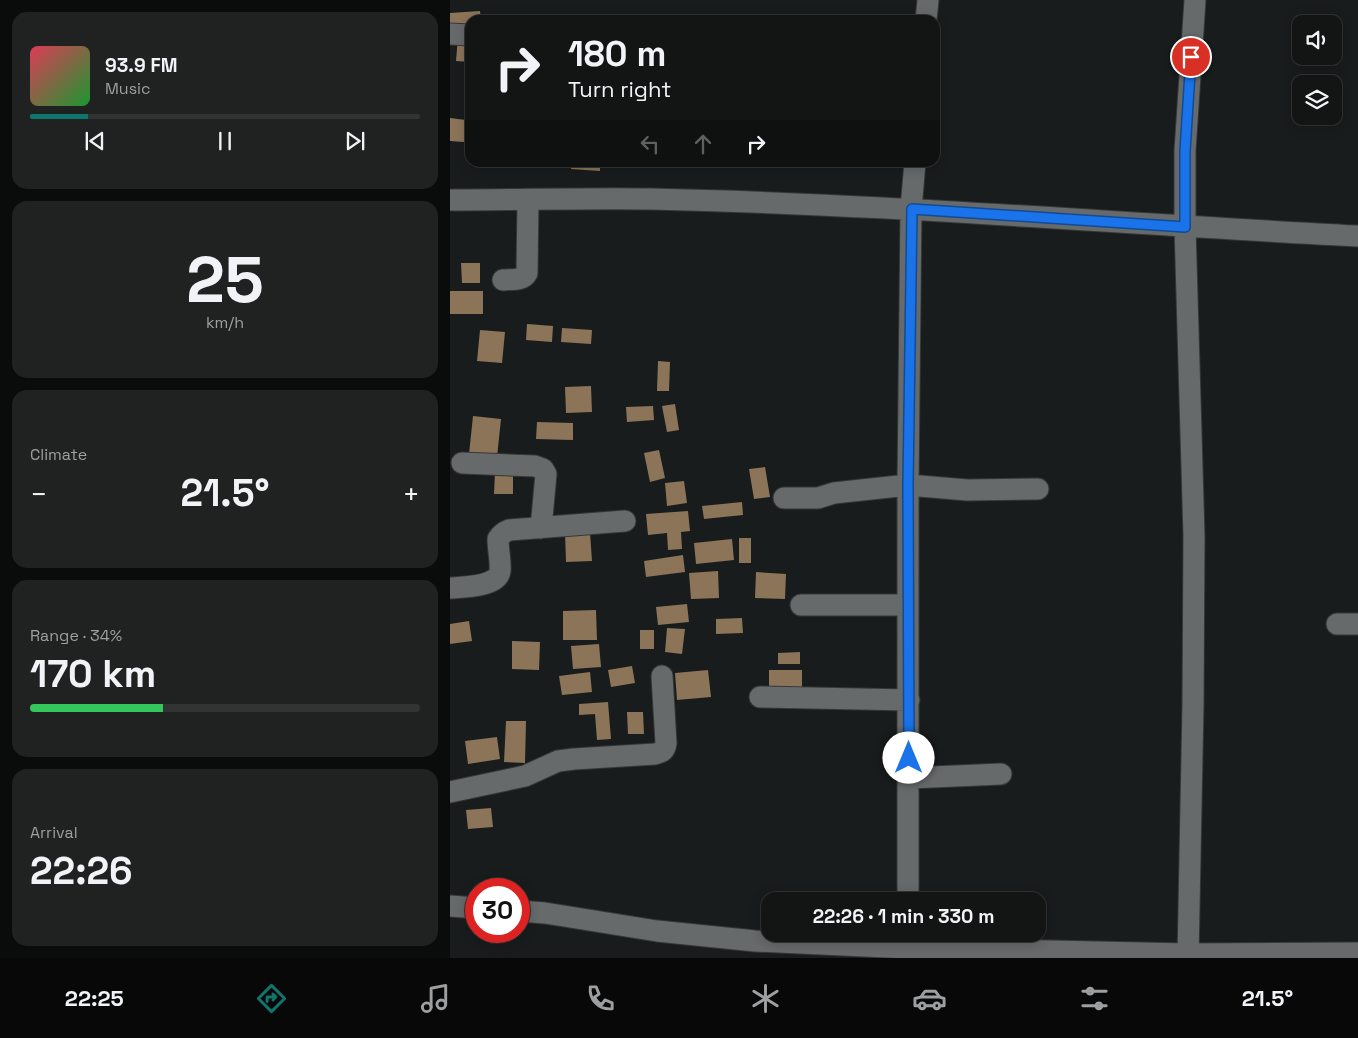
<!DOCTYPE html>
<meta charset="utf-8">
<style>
:root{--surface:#131515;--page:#202222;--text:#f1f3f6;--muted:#9d9fa0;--line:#323434;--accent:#0f766e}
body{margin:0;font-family:"Space Grotesk",sans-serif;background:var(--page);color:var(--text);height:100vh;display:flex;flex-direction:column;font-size:19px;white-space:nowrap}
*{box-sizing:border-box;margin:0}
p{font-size:16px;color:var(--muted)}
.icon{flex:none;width:28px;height:28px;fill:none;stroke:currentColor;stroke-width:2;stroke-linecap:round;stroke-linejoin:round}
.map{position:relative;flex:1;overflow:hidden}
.drawer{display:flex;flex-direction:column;gap:12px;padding:12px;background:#0a0c0c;width:450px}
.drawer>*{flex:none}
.guide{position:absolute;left:15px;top:15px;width:475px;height:152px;border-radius:15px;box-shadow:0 2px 12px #0003,0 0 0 1px var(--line);background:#131515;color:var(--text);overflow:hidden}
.controls{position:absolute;left:842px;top:15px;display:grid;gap:10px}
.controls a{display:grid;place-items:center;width:50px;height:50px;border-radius:10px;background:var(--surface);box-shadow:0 2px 12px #0003,0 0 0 1px var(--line);font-size:25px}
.speed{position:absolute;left:15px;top:878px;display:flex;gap:10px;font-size:25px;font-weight:700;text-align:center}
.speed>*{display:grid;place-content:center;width:65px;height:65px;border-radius:50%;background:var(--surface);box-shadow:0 2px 12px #0003,0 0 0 1px var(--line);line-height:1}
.speed .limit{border:8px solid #d22;background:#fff;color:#111}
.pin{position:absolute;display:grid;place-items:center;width:42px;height:42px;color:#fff;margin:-21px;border:2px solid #fff;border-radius:50%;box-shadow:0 1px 5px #0007}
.me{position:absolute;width:55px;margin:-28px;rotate:0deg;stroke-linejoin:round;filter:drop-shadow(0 0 4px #0008)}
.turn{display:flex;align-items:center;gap:18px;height:105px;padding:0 20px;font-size:22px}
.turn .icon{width:65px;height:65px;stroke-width:2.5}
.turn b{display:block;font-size:35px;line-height:42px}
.lanes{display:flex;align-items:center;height:48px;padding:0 20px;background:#0003;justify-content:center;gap:25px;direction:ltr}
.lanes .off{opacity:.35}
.big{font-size:38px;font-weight:800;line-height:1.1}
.drawer .card{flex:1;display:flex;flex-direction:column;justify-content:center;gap:8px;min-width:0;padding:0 18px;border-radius:15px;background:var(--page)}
.drawer .dial{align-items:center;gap:0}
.dial b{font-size:65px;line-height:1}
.song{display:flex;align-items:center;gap:15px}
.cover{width:60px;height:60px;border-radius:8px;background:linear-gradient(135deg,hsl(350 70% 55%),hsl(130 70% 35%))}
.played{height:5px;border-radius:2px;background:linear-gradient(90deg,var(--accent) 15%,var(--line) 15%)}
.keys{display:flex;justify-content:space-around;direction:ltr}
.heat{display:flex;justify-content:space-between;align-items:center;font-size:28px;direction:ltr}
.charge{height:8px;border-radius:4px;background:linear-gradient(90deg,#34c759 34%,var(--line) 0)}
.trip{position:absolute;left:311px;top:892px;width:285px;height:50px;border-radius:15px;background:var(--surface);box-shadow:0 2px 12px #0003,0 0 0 1px var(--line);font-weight:800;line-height:50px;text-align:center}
.dock{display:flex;height:80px;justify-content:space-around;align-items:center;background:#080808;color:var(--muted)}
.dock .icon{width:35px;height:35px}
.dock .selected{color:var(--accent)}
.dock b{font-size:22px;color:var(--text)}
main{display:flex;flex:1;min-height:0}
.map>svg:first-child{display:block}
.building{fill:#8c7459}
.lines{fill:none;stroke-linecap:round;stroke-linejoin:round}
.minor-casing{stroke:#363838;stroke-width:23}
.minor{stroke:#676a6b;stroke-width:21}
.route-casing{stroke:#114b97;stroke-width:12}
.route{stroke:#1a73e8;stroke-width:9}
</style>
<main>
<section class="drawer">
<div class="card">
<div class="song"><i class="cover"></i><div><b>93.9 FM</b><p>Music</p></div></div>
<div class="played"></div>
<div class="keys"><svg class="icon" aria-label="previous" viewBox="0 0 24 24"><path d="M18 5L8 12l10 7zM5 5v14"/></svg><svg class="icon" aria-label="pause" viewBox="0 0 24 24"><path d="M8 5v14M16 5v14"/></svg><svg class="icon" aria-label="next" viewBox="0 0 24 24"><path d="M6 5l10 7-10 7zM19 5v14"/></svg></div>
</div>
<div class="card dial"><b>25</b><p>km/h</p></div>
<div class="card"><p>Climate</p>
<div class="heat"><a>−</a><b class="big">21.5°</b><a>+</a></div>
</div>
<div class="card"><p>Range · 34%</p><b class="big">170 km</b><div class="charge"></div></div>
<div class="card"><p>Arrival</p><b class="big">22:26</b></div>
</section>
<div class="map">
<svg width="908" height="958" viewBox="0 0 908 958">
<rect width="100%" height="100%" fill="#191c1c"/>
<!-- building -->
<path class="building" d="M 30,11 L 31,20 L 20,20 L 20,25 L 0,26 L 0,13 Z
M 8,37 L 20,38 L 20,62 L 6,61 Z
M 0,118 L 16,120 L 14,142 L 0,141 Z
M 121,162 L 150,162 L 150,171 L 121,169 Z
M 11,263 L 30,263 L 30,283 L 12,283 Z
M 0,291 L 33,291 L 33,314 L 0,314 Z
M 77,324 L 103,326 L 102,342 L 76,340 Z
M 112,328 L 142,330 L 141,344 L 111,342 Z
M 30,330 L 55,332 L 52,363 L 27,361 Z
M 208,361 L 220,362 L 219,391 L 207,391 Z
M 141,386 L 142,412 L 116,413 L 115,387 Z
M 225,404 L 229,430 L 217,432 L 212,406 Z
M 203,406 L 204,420 L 177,422 L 176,407 Z
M 23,416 L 51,419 L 47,457 L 19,454 Z
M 87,422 L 123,423 L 123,440 L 86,439 Z
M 209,450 L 215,478 L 200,482 L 194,453 Z
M 315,467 L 320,497 L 304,499 L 299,469 Z
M 45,472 L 63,472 L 63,494 L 44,494 Z
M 234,481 L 237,503 L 217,506 L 215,483 Z
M 292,502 L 293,515 L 254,519 L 252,506 Z
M 238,511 L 240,531 L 231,532 L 232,549 L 218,550 L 217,533 L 198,535 L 196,514 Z
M 140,532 L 142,561 L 116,562 L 115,533 Z
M 289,538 L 301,538 L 301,563 L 289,563 Z
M 282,539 L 284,560 L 246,564 L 244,543 Z
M 233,555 L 235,572 L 196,577 L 194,561 Z
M 268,571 L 269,598 L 241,599 L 239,573 Z
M 306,572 L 336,574 L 335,599 L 305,598 Z
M 237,604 L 239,622 L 208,625 L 206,607 Z
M 146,610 L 147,640 L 113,640 L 113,611 Z
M 292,618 L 293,633 L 266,634 L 266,619 Z
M 19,621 L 22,641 L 0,644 L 0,624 Z
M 217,628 L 235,629 L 232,654 L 215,652 Z
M 190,630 L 204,630 L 204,649 L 190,649 Z
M 62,641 L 90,642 L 89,670 L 62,669 Z
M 149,644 L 151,667 L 123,669 L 121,646 Z
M 350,652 L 350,664 L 328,664 L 328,653 Z
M 182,666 L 185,683 L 161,687 L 158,670 Z
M 258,670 L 261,697 L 227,700 L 225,673 Z
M 319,670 L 352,670 L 352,691 L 319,691 Z
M 140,672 L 142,692 L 112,695 L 109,676 Z
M 158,702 L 161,739 L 147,740 L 145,714 L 129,715 L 129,704 Z
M 177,712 L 193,712 L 194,734 L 178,734 Z
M 56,721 L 76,721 L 75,763 L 54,762 Z
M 47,737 L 50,759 L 18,764 L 15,741 Z
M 41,808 L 43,827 L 18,829 L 16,810 Z"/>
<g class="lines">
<defs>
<path id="minor" d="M 476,20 L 478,0
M 0,34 L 20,35
M 0,200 C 67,200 134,198 201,199 C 437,204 672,224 908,236
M 53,280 C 61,279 73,281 77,273 L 78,200
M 12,463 L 85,466 L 93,469 L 96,474 L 91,528
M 334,498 L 368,498 L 384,493 L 458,485 L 517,490 L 588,489
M 0,588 C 12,587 48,587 50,571 C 51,561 48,550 48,539 C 51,534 54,532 59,530 L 175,521
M 351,605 L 457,605
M 887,624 L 908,624
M 310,697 L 459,700
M 459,778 L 551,774
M 0,792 L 75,776 L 108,761 L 124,759 L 205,754 C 212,752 215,751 216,743 L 212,676
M 458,901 L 458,485 L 461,209 L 465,162
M 0,906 L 26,908
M 69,911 L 95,913 L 207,931 L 305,941 L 458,948 L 738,954 L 908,953
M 738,958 L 743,705 L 744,536 L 735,227 L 735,151 L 745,0"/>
</defs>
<!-- minor casing -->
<use href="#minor" class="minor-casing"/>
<!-- minor -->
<use href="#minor" class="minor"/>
</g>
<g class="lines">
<defs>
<path id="route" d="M 459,758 L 458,485 L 462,209 L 735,227 L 735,151 L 741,57"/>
</defs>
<!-- route casing -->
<use href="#route" class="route-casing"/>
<!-- route -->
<use href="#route" class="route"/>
</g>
</svg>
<div class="controls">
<a><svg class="icon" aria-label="sound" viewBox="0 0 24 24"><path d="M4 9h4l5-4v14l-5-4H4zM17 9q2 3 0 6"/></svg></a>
<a><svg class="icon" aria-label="layers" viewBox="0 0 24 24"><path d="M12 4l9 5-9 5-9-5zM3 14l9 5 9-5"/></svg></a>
</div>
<div class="speed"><div class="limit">30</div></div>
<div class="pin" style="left:741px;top:57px;background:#d93025"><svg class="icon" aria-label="arrive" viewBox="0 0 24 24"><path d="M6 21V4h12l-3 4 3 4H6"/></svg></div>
<svg class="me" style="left:459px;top:758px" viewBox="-20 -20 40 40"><circle r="19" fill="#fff"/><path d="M0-13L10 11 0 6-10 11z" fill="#1a73e8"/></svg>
<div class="trip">22:26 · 1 min · 330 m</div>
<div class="guide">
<div class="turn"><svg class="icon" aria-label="right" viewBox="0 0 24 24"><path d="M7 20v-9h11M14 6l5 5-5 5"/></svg><div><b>180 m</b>Turn right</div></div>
<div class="lanes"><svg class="icon off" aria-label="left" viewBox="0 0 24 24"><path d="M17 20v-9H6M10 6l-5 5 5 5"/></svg><svg class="icon off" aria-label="ahead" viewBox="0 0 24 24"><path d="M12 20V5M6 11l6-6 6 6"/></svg><svg class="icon" aria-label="right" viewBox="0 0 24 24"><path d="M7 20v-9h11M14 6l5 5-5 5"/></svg></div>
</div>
</div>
</main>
<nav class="dock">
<b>22:25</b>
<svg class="icon selected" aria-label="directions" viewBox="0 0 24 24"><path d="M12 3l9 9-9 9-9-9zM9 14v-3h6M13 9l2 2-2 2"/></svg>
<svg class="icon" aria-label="music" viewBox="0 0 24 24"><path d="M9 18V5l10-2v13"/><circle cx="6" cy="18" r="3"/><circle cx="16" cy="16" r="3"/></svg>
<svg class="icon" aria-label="phone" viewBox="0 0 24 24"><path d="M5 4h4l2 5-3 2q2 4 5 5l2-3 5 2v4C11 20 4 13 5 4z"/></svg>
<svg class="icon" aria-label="climate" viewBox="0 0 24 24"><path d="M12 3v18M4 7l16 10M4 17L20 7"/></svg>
<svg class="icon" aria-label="car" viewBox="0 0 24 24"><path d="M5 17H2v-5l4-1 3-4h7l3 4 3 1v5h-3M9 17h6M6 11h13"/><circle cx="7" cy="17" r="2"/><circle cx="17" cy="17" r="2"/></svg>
<svg class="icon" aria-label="filters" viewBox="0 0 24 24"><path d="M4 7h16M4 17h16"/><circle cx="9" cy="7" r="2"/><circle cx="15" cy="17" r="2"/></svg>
<b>21.5°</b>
</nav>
